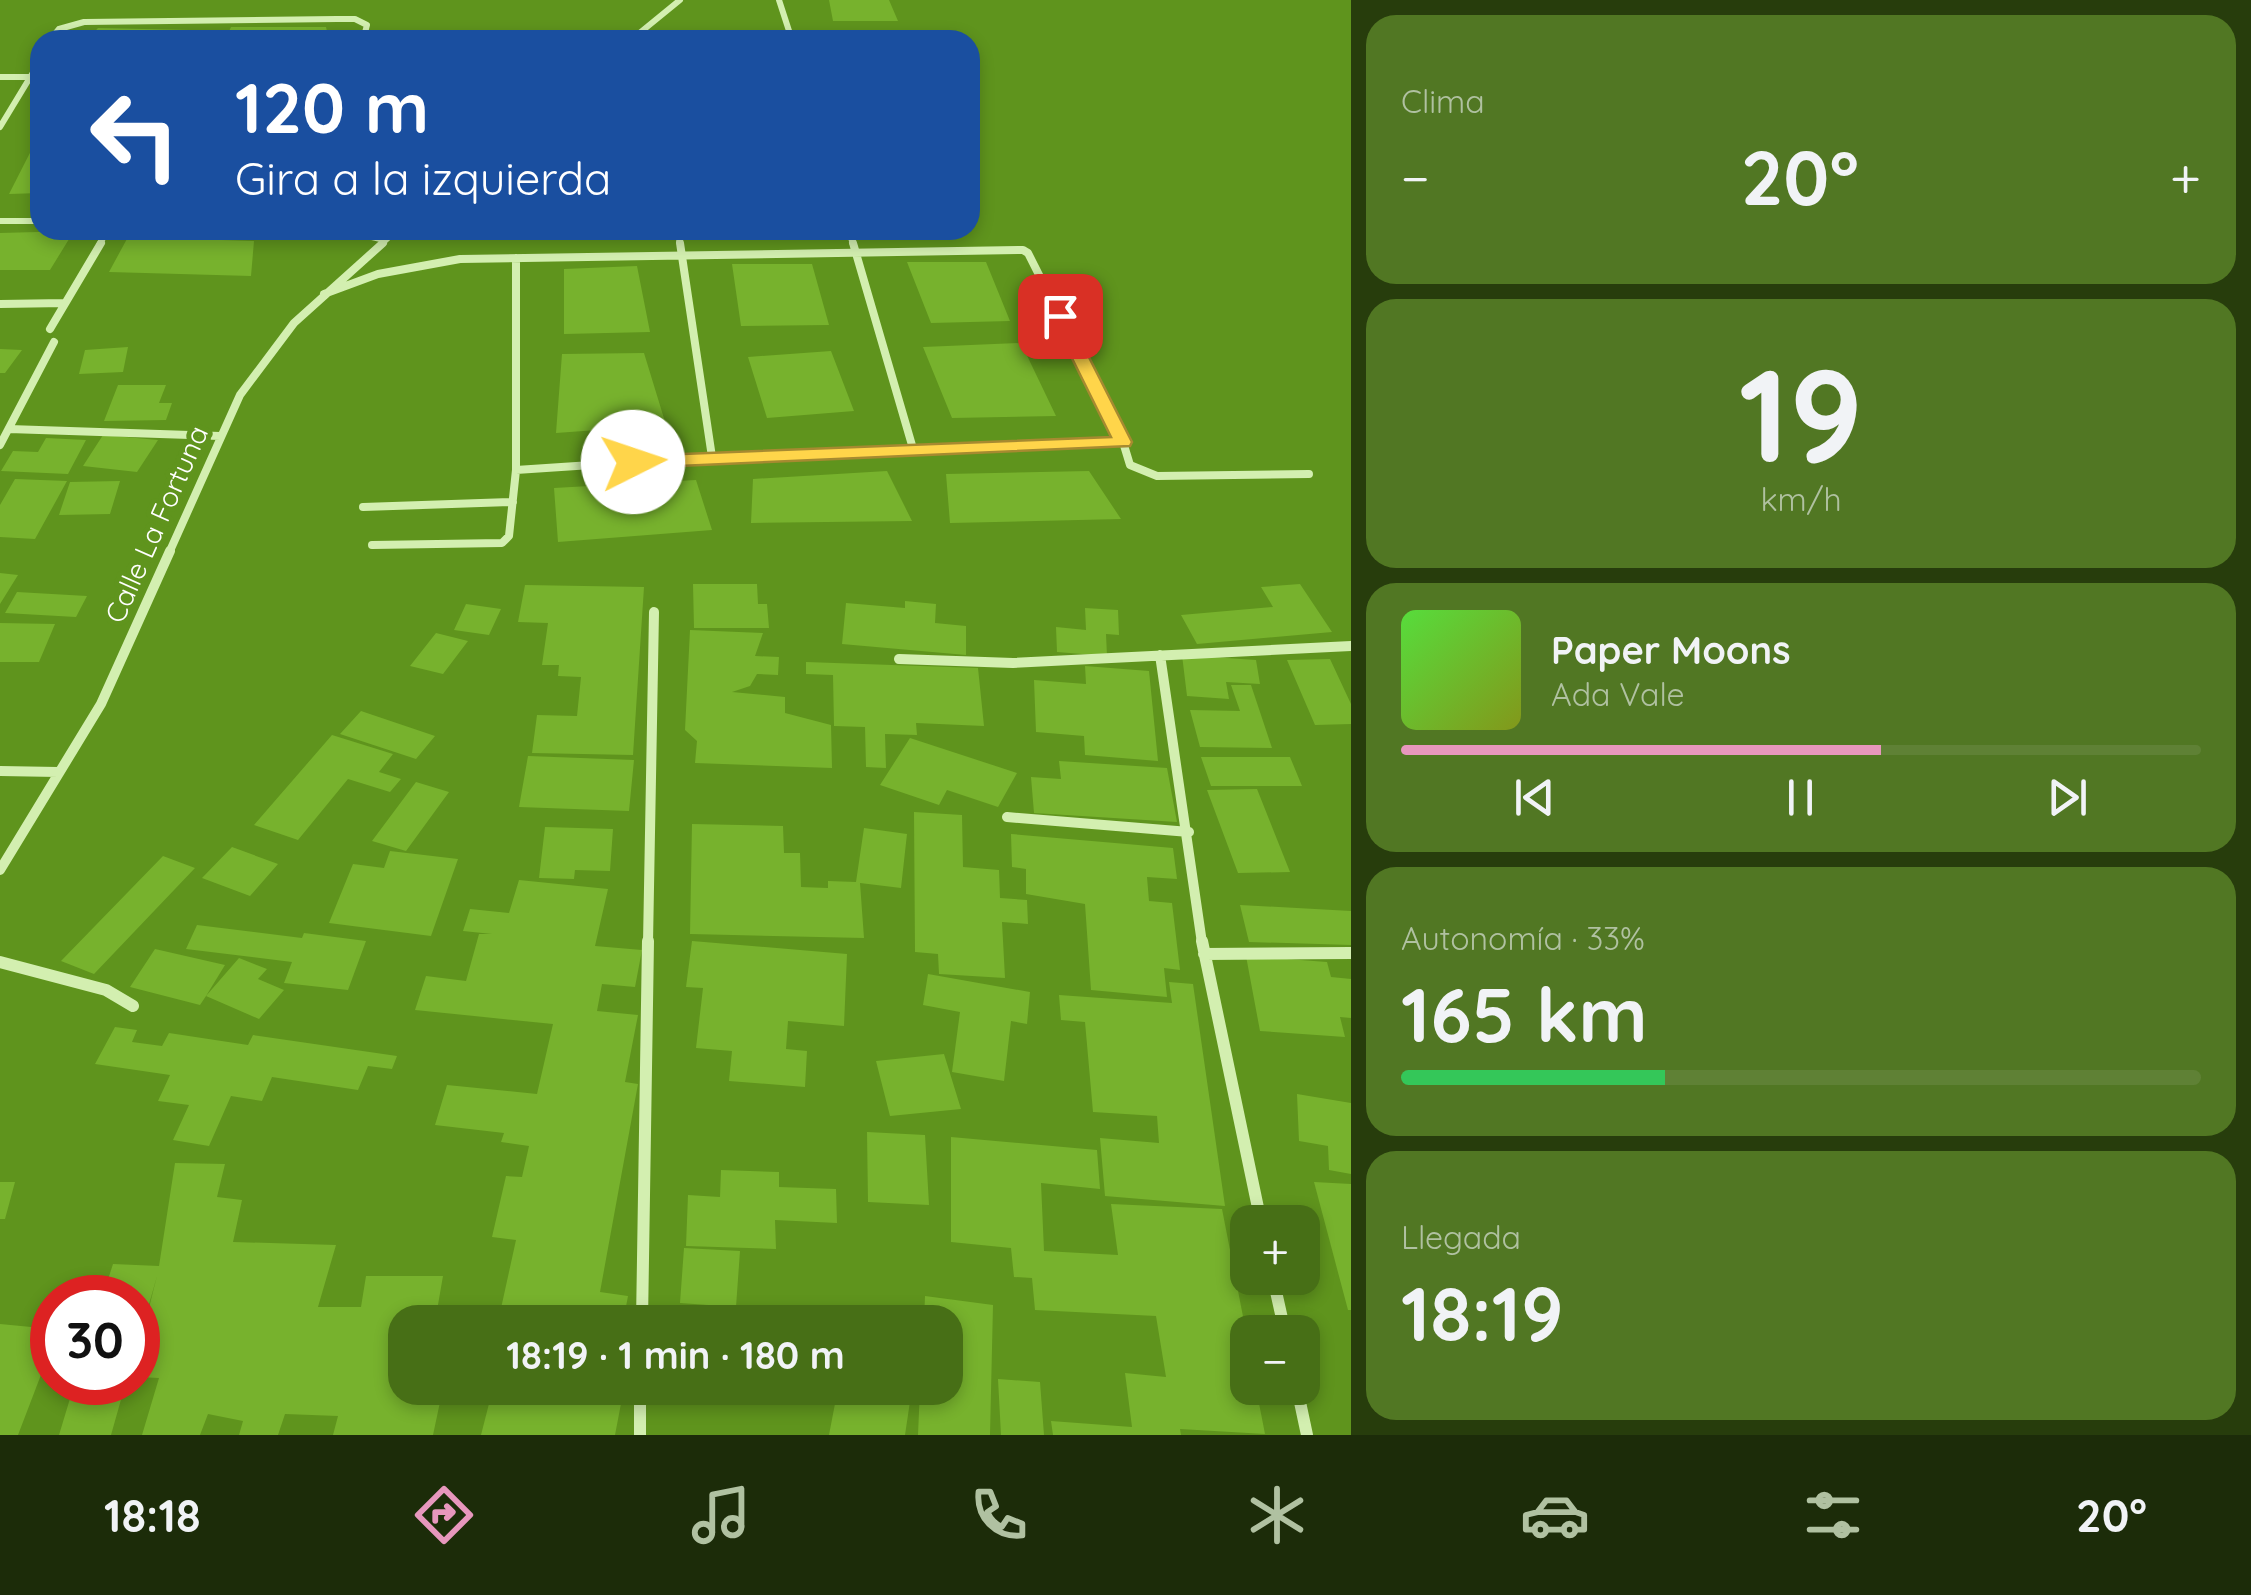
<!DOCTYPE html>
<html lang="es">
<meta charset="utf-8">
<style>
:root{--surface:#476f16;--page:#517723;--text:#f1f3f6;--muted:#b0c1a1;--line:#5f8135;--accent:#e797bd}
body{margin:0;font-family:Quicksand,sans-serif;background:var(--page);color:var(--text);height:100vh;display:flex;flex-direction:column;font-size:38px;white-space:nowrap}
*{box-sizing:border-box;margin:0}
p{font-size:32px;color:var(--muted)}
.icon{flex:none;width:55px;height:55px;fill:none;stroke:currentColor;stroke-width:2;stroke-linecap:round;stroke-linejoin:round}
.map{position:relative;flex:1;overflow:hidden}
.drawer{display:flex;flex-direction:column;gap:15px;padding:15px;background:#273d0c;width:900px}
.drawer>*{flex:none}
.top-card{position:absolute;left:30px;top:30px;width:950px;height:210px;border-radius:30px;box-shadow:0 5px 15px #0003;background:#1a4fa0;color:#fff;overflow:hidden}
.tools{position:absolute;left:1230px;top:1205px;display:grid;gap:20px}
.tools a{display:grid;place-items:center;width:90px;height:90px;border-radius:20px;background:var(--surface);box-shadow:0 5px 15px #0003;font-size:50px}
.speed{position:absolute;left:30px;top:1275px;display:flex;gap:20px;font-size:50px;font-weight:700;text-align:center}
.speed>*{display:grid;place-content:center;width:130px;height:130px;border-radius:50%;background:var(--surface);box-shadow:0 5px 15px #0003;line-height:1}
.speed .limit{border:15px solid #d22;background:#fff;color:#111}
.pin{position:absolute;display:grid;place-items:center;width:85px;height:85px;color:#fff;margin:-42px;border-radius:20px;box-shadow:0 5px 15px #0006}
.me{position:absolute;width:110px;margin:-55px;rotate:86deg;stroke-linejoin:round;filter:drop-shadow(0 0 8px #0008)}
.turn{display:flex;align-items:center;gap:35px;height:210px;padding:0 40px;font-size:45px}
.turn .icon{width:130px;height:130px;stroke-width:2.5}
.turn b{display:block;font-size:70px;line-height:85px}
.big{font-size:75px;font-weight:700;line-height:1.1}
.drawer .card{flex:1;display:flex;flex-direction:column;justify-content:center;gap:15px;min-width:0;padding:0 35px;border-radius:30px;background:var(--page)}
.drawer .dial{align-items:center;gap:0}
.dial b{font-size:130px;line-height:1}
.song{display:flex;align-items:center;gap:30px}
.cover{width:120px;height:120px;border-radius:15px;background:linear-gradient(135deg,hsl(110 70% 55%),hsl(70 70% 35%))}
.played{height:10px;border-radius:5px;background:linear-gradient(90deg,var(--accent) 60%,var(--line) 60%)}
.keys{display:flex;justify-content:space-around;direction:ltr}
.heat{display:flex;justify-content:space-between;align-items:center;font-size:55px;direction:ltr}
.charge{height:15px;border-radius:8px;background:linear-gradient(90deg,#34c759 33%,var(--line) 0)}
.trip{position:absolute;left:388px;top:1305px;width:575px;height:100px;border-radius:30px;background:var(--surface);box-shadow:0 5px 15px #0003;font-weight:700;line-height:100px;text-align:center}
.dock{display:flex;height:160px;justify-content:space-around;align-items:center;background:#1c2c09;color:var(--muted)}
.dock .icon{width:70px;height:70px}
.dock .selected{color:var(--accent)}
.dock b{font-size:45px;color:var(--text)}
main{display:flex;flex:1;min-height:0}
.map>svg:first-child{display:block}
.building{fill:#77b22d}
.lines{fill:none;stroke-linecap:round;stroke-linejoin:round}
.street-far3{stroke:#d3efb0;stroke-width:6}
.street-far2{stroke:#d3efb0;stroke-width:8}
.street-far1{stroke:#d3efb0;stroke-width:10}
.street{stroke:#d3efb0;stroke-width:12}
.route{fill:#ffd54a;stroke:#a68a30;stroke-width:2.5}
.labels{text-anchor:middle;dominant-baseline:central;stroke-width:10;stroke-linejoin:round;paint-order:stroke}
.street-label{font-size:28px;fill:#fff;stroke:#5f941d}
</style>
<main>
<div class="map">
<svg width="1351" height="1435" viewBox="0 0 1351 1435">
<rect width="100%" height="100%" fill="#5f941d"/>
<!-- building -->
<path class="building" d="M 829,0 L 889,0 L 898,21 L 833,21 Z
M 231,27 L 326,27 L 329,40 L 225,40 Z
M 98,28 L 191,30 L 189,40 L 87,40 Z
M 695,34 L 754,34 L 756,40 L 696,40 Z
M 898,35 L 900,40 L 838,40 L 837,36 Z
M 35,143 L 40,143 L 40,193 L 9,194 Z
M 74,231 L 50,270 L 0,270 L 0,233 Z
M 128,237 L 254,241 L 251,276 L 109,272 Z
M 907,262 L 986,262 L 1010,321 L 931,323 Z
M 732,264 L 812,264 L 829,325 L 741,326 Z
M 637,266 L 650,332 L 564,334 L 564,269 Z
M 1021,343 L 1056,416 L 952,418 L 923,347 Z
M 128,347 L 123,372 L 79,374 L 85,350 Z
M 0,349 L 22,350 L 5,373 L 0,373 Z
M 831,351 L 854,411 L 767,418 L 748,357 Z
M 644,353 L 666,425 L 556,433 L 562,354 Z
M 118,385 L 166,385 L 159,403 L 172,403 L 166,420 L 104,421 Z
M 103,435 L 158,440 L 137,472 L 83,466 Z
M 46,438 L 86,440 L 68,474 L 1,471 L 13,451 L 38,452 Z
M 887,471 L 912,521 L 751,523 L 753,479 Z
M 1089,471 L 1121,519 L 950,523 L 946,474 Z
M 15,479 L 67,481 L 35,539 L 0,537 L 0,505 Z
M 696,480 L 712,530 L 558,542 L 554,488 Z
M 120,481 L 110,514 L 59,515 L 70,482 Z
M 0,573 L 18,575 L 0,604 Z
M 693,584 L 757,584 L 758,604 L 767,604 L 769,628 L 694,628 Z
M 1300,584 L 1332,632 L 1197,644 L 1181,615 L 1273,607 L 1261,587 Z
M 525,585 L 644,587 L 633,755 L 532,753 L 537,715 L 577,716 L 581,677 L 558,676 L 559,665 L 542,665 L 548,623 L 518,622 Z
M 17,592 L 87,596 L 76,617 L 5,613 Z
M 905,601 L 936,604 L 935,623 L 966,626 L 966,655 L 842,644 L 846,603 L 905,608 Z
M 466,604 L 501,609 L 489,635 L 454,630 Z
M 1085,608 L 1118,610 L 1119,635 L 1106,634 L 1107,656 L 1057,652 L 1056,627 L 1086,630 Z
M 0,623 L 55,624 L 39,662 L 0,662 Z
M 690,630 L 763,633 L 755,656 L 779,657 L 778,675 L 757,674 L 750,686 L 732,692 L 785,697 L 785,713 L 831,725 L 832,768 L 695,763 L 697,741 L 685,730 Z
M 436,633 L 468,641 L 443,674 L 410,666 Z
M 1182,655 L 1256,660 L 1260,684 L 1226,682 L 1229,699 L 1187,696 Z
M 1330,659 L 1351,704 L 1351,724 L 1315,725 L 1287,660 Z
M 806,662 L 978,668 L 984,726 L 916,723 L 917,735 L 885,734 L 886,768 L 866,767 L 865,727 L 834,726 L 833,675 L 806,674 Z
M 1085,666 L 1149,671 L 1158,761 L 1085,755 L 1084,736 L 1036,732 L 1034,680 L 1086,684 Z
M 1231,685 L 1251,685 L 1272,748 L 1200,747 L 1190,710 L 1240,711 Z
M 361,711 L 435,736 L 416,759 L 340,734 Z
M 332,735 L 393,754 L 379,772 L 401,779 L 390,792 L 348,779 L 298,840 L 254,825 Z
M 910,738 L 1017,773 L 998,807 L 947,790 L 939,805 L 880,785 Z
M 528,756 L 634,760 L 629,811 L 519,807 Z
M 1201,757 L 1290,757 L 1302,786 L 1211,786 Z
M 1059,761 L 1167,768 L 1177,822 L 1034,813 L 1031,777 L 1061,779 Z
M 416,782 L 449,792 L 406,851 L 372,841 Z
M 1257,789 L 1290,872 L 1238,873 L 1207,790 Z
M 914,812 L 962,815 L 963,867 L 999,870 L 1000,898 L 1027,900 L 1028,924 L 1002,922 L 1005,978 L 939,974 L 938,954 L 915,952 Z
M 692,824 L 783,826 L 784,853 L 800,853 L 801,887 L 828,888 L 828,881 L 856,882 L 864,828 L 907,834 L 901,888 L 860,883 L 864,938 L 690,934 Z
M 545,827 L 613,829 L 610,871 L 575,870 L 574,879 L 539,878 Z
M 1011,834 L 1173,848 L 1177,879 L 1147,877 L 1149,901 L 1172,903 L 1180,970 L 1164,968 L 1167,997 L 1091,990 L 1085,904 L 1026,894 L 1026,869 L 1012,867 Z
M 232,847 L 278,864 L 250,896 L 202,878 Z
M 390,851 L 458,859 L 431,936 L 329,923 L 353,864 L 384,868 Z
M 163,856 L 195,868 L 94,974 L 61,961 Z
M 519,880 L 608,889 L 595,946 L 642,950 L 635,987 L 602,984 L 597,1011 L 638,1015 L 625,1082 L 638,1084 L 600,1292 L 628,1296 L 623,1322 L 498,1322 L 516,1240 L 492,1237 L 506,1176 L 522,1177 L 529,1146 L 501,1142 L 504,1133 L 435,1125 L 447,1085 L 537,1094 L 553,1024 L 415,1010 L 426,976 L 466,981 L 479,934 L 492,934 L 463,931 L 470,909 L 509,913 Z
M 1240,905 L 1351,911 L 1351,945 L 1249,942 Z
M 197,925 L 302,938 L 304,933 L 366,941 L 348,990 L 284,983 L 292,962 L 186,949 Z
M 692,941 L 847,954 L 844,1026 L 788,1021 L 786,1049 L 807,1051 L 805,1087 L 729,1081 L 732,1051 L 696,1048 L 703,988 L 686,987 Z
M 155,949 L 225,965 L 206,996 L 239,958 L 267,969 L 258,979 L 284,990 L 259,1019 L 206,996 L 200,1005 L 130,987 Z
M 1246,956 L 1327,962 L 1331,977 L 1351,979 L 1351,1018 L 1340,1017 L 1345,1037 L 1260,1031 Z
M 928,974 L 1030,992 L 1027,1024 L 1011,1021 L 1004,1081 L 952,1072 L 960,1012 L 923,1005 Z
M 1169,982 L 1193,984 L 1225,1206 L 1105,1196 L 1100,1138 L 1159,1143 L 1157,1116 L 1093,1112 L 1085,1022 L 1061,1020 L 1059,995 L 1172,1003 Z
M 115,1027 L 137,1030 L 132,1042 L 162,1046 L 169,1033 L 248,1045 L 253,1035 L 397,1056 L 392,1069 L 368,1066 L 358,1090 L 272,1077 L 262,1101 L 231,1096 L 209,1146 L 173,1140 L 189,1105 L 158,1101 L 170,1075 L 95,1064 Z
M 944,1054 L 961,1109 L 890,1116 L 876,1061 Z
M 1297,1094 L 1351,1103 L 1351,1174 L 1329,1170 L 1328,1146 L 1299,1141 Z
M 867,1132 L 925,1135 L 929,1205 L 868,1202 Z
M 951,1137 L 1097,1150 L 1100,1189 L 1041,1183 L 1044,1251 L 1118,1255 L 1111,1204 L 1222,1209 L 1248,1342 L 1248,1388 L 1256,1388 L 1265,1434 L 1180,1429 L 1181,1435 L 1053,1435 L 1051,1421 L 1132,1427 L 1125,1373 L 1166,1377 L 1156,1316 L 1035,1310 L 1032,1278 L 1014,1277 L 1011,1248 L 951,1242 Z
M 175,1163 L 225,1164 L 217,1197 L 242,1200 L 233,1242 L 336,1245 L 318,1307 L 361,1307 L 366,1276 L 443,1276 L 435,1322 L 405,1322 L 405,1388 L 443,1388 L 433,1435 L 333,1435 L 338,1416 L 285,1414 L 278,1435 L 239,1435 L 243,1421 L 208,1414 L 200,1435 L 142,1435 L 159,1378 L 138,1377 L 138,1351 L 157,1276 L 139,1340 L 138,1298 L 102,1298 L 113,1264 L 159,1266 Z
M 721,1170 L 779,1172 L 779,1187 L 836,1189 L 837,1223 L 775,1220 L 776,1249 L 686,1246 L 688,1195 L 720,1197 Z
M 0,1182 L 15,1182 L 5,1219 L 0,1219 Z
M 1314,1182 L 1351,1184 L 1351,1310 L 1348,1310 Z
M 684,1248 L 740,1251 L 736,1307 L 680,1303 Z
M 925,1296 L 993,1305 L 990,1435 L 918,1435 L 920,1388 L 945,1388 L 945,1322 L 924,1322 Z
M 0,1324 L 52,1329 L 52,1346 L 18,1435 L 0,1435 Z
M 998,1379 L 1040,1382 L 1044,1435 L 1001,1435 Z
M 75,1382 L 126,1382 L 111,1435 L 59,1435 Z
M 493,1388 L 624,1388 L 615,1435 L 481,1435 Z
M 838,1388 L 912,1388 L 905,1435 L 829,1435 Z"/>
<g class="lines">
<!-- street-far3 -->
<path class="street-far3" d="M 779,0 L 792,40
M 50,40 L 59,29 L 84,22 L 337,19 L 355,19 L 367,25 L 363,40
M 631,40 L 680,0
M 0,77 L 34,77
M 0,127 L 40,61
M 0,221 L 40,221
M 341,230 L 385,240
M 678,230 L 680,245
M 849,230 L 853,245
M 99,245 L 108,230
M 380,245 L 397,230"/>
<!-- street-far2 -->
<path class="street-far2" d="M 680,243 L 712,457
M 853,243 L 914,452
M 324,294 L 378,274 L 460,259 L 1023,250 L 1028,253 L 1123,442 L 1130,465 L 1157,476 L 1309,474
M 0,304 L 65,303
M 50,329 L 101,243
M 9,429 L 220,436
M 0,445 L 54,342
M 516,470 L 712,457 L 1123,442
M 363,507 L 513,502
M 372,545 L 502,543 L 509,536 L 516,470 L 516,258
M 169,553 L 240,395 L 294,323 L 383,243"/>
<!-- street-far1 -->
<path class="street-far1" d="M 1160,655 L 1202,943
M 899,659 L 1013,663 L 1351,646
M 0,771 L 58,772
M 1007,817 L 1189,832
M 0,870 L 101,704 L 170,551
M 648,943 L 654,612"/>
<!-- street -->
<path class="street" d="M 1202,941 L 1261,1222
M 1204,954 L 1351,953
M 0,962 L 106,990 L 133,1006
M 1273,1278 L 1285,1332
M 642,1322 L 648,941
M 640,1388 L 640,1435
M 1297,1388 L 1307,1435"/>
</g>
<!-- route -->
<path class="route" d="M 1060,311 L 1068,316 L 1132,442 L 1130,446 L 633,468 L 624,462 L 633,456 L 1111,437 L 1051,316 Z"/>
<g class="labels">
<!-- street labels -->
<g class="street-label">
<text transform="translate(156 524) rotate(-66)">Calle La Fortuna</text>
</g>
</g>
</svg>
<div class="tools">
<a>+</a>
<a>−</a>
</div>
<div class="speed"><div class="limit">30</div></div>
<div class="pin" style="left:1060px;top:316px;background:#d93025"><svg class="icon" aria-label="arrive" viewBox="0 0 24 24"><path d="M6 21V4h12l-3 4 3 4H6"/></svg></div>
<svg class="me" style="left:633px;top:462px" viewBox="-20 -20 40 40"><circle r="19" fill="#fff"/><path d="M0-13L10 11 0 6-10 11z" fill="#ffd54a"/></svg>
<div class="trip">18:19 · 1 min · 180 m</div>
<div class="top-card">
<div class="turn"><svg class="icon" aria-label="left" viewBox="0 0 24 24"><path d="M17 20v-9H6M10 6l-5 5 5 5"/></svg><div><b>120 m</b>Gira a la izquierda</div></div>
</div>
</div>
<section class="drawer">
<div class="card"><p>Clima</p>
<div class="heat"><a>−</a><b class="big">20°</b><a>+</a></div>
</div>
<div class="card dial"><b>19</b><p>km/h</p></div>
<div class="card">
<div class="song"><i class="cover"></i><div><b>Paper Moons</b><p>Ada Vale</p></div></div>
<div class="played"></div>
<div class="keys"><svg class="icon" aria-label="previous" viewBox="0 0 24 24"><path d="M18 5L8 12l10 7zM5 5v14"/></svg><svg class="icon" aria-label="pause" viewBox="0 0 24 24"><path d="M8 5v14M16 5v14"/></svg><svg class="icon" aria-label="next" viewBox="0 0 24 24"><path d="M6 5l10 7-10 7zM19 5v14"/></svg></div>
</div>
<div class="card"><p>Autonomía · 33%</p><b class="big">165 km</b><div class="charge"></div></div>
<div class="card"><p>Llegada</p><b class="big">18:19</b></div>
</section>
</main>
<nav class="dock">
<b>18:18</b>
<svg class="icon selected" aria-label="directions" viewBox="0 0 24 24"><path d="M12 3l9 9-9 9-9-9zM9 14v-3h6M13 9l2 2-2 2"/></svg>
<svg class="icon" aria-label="music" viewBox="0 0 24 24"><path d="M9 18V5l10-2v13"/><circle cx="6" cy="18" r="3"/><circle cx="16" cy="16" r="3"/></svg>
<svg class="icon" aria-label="phone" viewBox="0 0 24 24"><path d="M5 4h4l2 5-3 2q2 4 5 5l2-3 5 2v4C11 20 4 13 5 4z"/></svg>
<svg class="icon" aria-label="climate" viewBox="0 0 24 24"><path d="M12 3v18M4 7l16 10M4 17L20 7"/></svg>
<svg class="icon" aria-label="car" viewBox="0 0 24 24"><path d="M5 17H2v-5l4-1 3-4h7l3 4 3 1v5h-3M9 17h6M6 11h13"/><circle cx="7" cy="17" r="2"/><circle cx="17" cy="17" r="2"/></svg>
<svg class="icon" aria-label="filters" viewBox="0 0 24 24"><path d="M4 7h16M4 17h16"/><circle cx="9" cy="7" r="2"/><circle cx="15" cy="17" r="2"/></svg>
<b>20°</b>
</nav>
